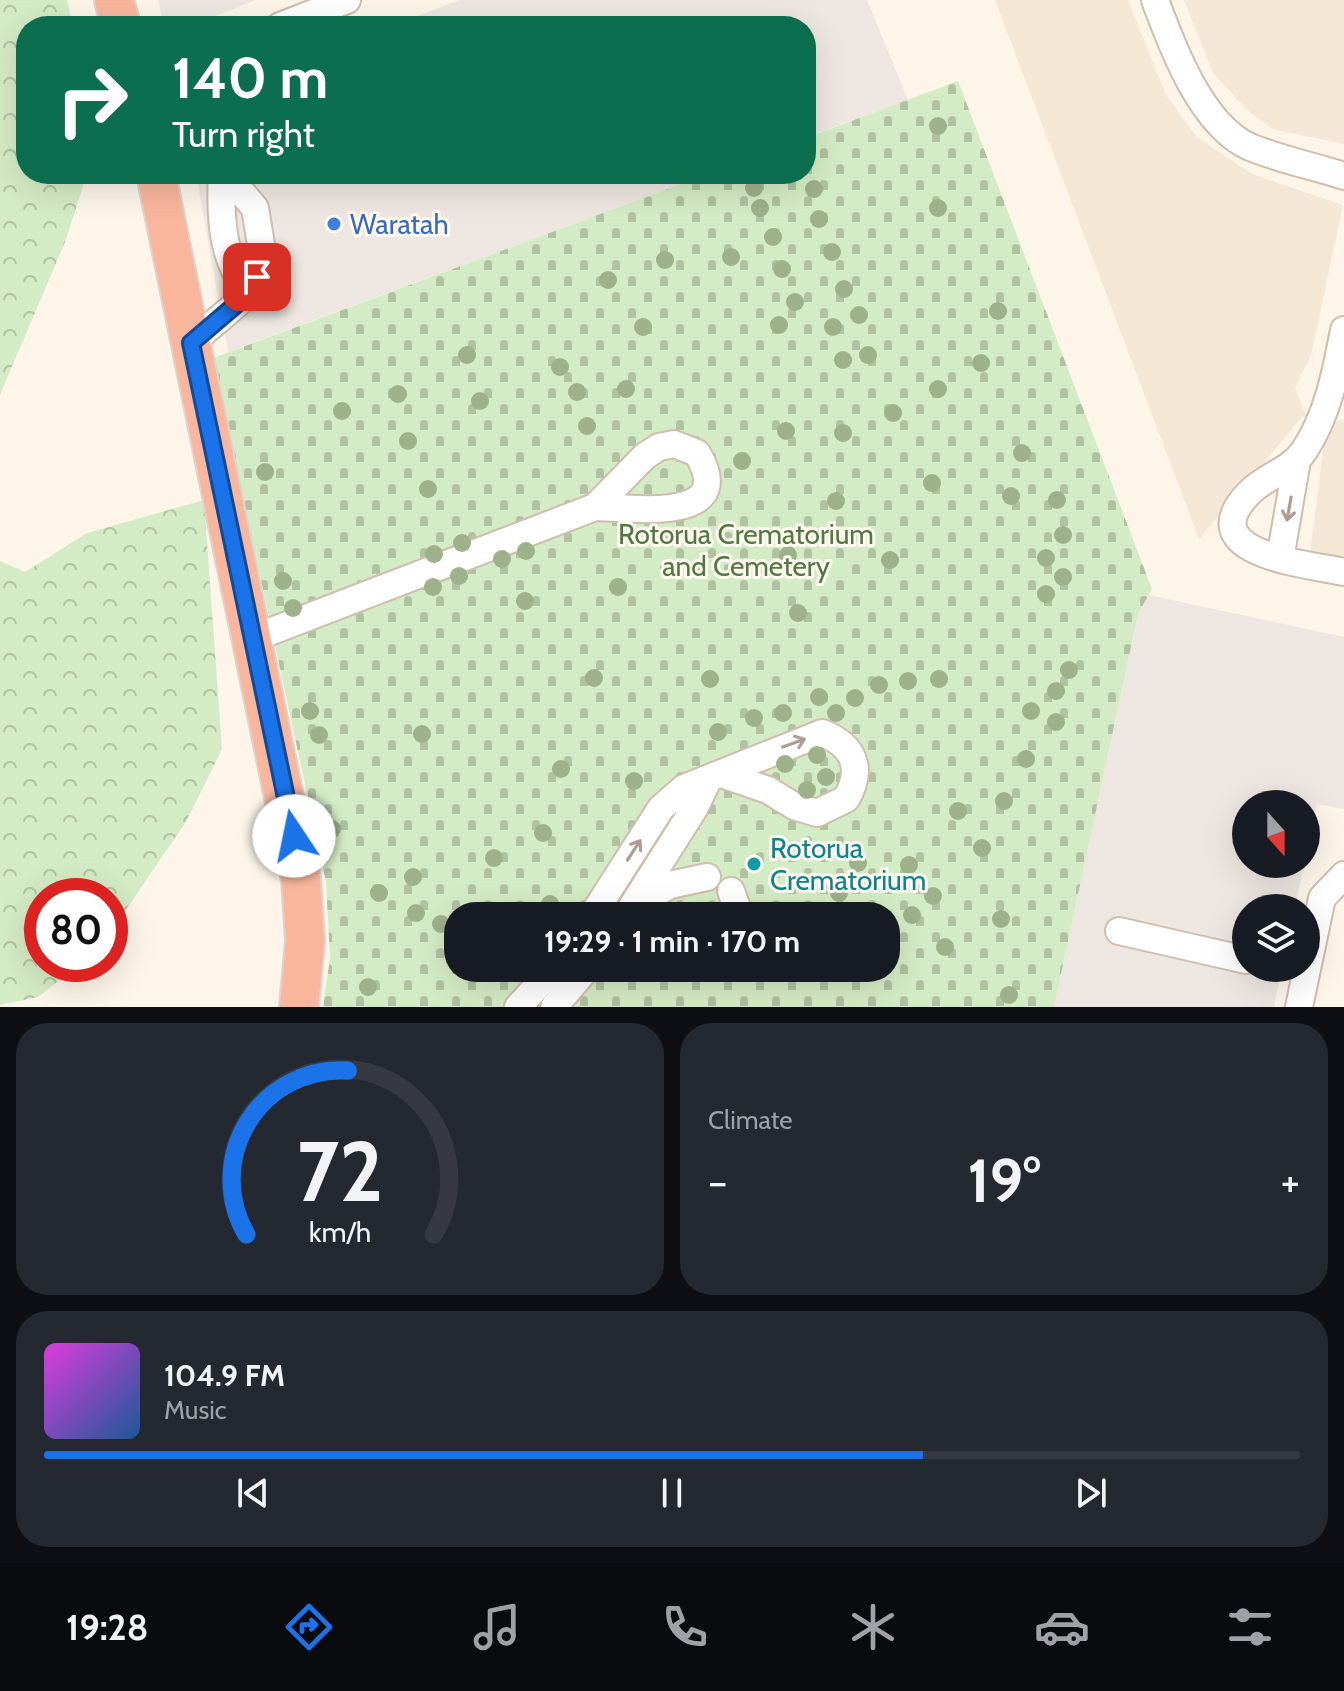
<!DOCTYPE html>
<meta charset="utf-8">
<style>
:root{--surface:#171b24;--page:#242831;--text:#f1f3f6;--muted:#9ea1a6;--line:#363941;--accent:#1a73e8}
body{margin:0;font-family:Cabin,sans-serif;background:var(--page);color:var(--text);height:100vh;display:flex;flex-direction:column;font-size:30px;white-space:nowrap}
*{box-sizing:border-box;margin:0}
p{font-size:26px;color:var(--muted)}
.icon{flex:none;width:44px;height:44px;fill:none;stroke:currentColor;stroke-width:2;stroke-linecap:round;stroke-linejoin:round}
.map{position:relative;height:1007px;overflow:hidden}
.drawer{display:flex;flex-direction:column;gap:16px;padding:16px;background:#0d0f14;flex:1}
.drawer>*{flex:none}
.hud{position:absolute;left:16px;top:16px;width:800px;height:168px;border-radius:32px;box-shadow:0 8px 32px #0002;background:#0b6e4f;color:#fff;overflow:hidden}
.needle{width:52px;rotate:159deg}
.buttons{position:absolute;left:1232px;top:790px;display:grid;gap:16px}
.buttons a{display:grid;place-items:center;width:88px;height:88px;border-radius:50%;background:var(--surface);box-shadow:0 8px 32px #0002;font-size:40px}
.speed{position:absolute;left:24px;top:878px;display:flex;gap:16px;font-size:40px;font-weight:700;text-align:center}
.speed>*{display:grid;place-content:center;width:104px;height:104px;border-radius:50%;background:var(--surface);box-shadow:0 8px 32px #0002;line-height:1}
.speed .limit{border:12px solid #d22;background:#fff;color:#111}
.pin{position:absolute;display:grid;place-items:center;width:68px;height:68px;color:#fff;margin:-34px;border-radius:16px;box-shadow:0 4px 12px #0006}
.me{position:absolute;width:88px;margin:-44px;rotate:349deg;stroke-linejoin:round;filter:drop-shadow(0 0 6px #0008)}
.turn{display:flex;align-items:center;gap:28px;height:168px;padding:0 24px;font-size:36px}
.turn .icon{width:104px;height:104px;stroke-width:2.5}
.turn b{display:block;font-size:56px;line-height:68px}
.big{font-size:60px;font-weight:800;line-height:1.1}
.drawer .widget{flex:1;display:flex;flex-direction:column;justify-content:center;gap:12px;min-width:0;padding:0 28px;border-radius:32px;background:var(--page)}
.drawer .dial{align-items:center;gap:0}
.dial svg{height:208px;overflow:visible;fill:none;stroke:var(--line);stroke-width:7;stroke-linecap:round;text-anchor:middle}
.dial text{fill:var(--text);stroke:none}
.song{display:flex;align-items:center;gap:24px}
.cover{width:96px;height:96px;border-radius:12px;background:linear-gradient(135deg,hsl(300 70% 55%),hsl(210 70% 35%))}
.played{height:8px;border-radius:4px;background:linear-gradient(90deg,var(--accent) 70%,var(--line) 70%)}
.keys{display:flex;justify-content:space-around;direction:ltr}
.heat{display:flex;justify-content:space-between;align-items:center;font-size:44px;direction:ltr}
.drawer .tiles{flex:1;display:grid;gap:16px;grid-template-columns:1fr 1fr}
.widget:last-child{grid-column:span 2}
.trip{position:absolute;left:444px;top:902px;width:456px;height:80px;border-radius:32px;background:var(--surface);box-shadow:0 8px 32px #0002;font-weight:800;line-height:80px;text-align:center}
.tabs{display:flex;height:128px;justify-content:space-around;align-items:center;background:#090b0e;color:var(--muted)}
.tabs .icon{width:56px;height:56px}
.tabs .selected{color:var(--accent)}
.tabs b{font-size:36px;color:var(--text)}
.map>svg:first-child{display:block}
.residential{fill:#f5e7d5}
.industrial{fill:#eee7e1}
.forest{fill:url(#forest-crowns)}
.cemetery{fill:url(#cemetery-stones);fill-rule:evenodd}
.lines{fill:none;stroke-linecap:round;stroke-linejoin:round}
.minor-casing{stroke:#d0bdac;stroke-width:30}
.highway-casing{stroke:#dcd4d0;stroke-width:42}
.minor{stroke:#fff;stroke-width:26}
.highway{stroke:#f9b69d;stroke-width:38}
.tree{fill:#9db18b}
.oneway{stroke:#af9d92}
.route-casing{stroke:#114b97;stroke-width:20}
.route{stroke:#1a73e8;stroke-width:14}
.shop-dot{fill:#3f7fe0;stroke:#fff9ef;stroke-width:3}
.culture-dot{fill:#0f9aa8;stroke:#fff9ef;stroke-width:3}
.labels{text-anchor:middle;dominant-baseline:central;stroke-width:6;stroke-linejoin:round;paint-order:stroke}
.shop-label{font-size:28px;fill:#366cbe;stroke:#fff9ef;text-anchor:start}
.park-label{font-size:28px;fill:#4f793f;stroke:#fff9ef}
.culture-label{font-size:28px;fill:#0d838f;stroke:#fff9ef;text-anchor:start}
</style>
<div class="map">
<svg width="1344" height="1007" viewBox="0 0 1344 1007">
<defs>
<pattern id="forest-crowns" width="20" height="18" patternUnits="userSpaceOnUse" patternTransform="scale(2)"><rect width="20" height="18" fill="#d4ecc5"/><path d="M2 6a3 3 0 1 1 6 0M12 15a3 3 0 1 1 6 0" fill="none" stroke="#b1c2a2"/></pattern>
<pattern id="cemetery-stones" width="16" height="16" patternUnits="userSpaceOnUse" patternTransform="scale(2)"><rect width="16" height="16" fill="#d4ecc5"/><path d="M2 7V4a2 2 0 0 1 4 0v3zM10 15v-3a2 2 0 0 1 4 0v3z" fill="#b1c2a2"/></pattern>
</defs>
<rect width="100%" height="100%" fill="#fdf5e8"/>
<!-- residential -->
<path class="residential" d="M 995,0 L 1128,0 L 1166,95 L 1197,137 L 1252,174 L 1343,205 L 1311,355 L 1295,388 L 1305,413 L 1326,423 L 1344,419 L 1344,560 L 1310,553 L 1326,428 L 1303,416 L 1199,539 Z
M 1184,0 L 1344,0 L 1344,144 L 1272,129 L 1247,110 L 1213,73 Z"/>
<!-- industrial -->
<path class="industrial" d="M 158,0 L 256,0 L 189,26 L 164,26 Z
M 459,0 L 867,0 L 908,100 L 806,137 L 806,26 L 391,26 Z
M 196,174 L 708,174 L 228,352 Z
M 1149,595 L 1344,637 L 1344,809 L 1317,804 L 1306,855 L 1306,804 L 1246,804 L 1246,864 L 1304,864 L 1295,908 L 1246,908 L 1246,968 L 1282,968 L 1274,1007 L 1054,1007 L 1138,614 Z"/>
<!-- forest -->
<path class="forest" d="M 0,0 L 67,0 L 73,26 L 26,26 L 26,174 L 87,174 L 65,242 L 0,395 Z
M 204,500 L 222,749 L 186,822 L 110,933 L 110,896 L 42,896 L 42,964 L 80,964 L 38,997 L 0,1005 L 0,561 L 25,572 L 87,533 Z"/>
<!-- cemetery -->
<path class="cemetery" d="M 958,81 L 1152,589 L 1138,614 L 1054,1007 L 323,1007 L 330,958 L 326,882 L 213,358 L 708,174 L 806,174 L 806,138 ZM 458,916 L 886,916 L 886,968 L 458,968 Z"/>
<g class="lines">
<defs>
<path id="minor" d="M 1155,0 C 1172,46 1201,125 1250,147 C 1279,159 1313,166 1344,176
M 280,26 L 347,0
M 222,174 C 220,210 221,259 246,287
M 1344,330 C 1336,372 1328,415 1304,451 C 1291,470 1266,476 1250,492 C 1188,554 1308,564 1344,572
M 191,343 L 239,302 L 264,263 L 255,208 L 226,174
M 1280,559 L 1297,460
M 251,639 L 595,507 L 645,456 L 659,447 L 674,444 L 697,453 C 740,524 632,508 595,507
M 731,891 L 740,916
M 637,904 L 670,885 L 707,877
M 592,916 L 661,808 L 684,788 L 822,733 C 854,745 864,769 846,799 L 817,813 L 794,806 L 768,790 L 724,775
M 626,916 L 694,809 L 708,780
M 1119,931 L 1246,960
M 518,1007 L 554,968
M 554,1007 L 587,968
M 1299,1007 L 1322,898 L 1344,875"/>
<path id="highway" d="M 114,0 L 121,26
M 156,174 L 301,880 L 305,941 L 299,1007"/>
</defs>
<!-- minor casing -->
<use href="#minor" class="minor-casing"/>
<!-- highway casing -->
<use href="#highway" class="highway-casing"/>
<!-- minor -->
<use href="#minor" class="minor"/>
<!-- highway -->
<use href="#highway" class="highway"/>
</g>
<!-- trees -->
<g class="tree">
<circle cx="938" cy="126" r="9"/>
<circle cx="754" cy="188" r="9"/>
<circle cx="814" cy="189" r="9"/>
<circle cx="760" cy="208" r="9"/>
<circle cx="938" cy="208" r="9"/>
<circle cx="819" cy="219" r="9"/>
<circle cx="773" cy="237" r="9"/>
<circle cx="832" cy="252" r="9"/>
<circle cx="731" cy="257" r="9"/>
<circle cx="665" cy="260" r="9"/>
<circle cx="782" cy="269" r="9"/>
<circle cx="608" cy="280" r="9"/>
<circle cx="844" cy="289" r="9"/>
<circle cx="795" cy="302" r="9"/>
<circle cx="998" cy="311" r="9"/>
<circle cx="859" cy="315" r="9"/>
<circle cx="779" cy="325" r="9"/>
<circle cx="643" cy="327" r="9"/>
<circle cx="833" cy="327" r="9"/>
<circle cx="467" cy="355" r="9"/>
<circle cx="868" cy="355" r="9"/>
<circle cx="843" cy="360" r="9"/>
<circle cx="981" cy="363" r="9"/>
<circle cx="560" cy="367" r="9"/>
<circle cx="626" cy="389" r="9"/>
<circle cx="938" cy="389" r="9"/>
<circle cx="577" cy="392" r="9"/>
<circle cx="398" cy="394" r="9"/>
<circle cx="480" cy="401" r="9"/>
<circle cx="342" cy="411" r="9"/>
<circle cx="893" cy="413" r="9"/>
<circle cx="587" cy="426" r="9"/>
<circle cx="786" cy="431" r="9"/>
<circle cx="843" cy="433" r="9"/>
<circle cx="408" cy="441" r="9"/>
<circle cx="1022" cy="453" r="9"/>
<circle cx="742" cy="461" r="9"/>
<circle cx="265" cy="472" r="9"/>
<circle cx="932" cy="483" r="9"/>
<circle cx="428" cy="489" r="9"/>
<circle cx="1011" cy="496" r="9"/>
<circle cx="1057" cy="500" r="9"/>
<circle cx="836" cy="501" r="9"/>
<circle cx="1063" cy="535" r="9"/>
<circle cx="462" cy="543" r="9"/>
<circle cx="526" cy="551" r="9"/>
<circle cx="434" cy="554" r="9"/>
<circle cx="788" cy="555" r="9"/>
<circle cx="1046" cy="558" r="9"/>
<circle cx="502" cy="559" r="9"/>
<circle cx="890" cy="560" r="9"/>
<circle cx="459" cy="576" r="9"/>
<circle cx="1063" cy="577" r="9"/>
<circle cx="283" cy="581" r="9"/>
<circle cx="433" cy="587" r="9"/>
<circle cx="618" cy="587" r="9"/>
<circle cx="1046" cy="594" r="9"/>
<circle cx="525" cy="601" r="9"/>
<circle cx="293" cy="608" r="9"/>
<circle cx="798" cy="613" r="9"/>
<circle cx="1069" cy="670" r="9"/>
<circle cx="594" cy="678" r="9"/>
<circle cx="710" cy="679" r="9"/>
<circle cx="939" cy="679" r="9"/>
<circle cx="908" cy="681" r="9"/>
<circle cx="879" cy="685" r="9"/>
<circle cx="1056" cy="691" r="9"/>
<circle cx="819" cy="697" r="9"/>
<circle cx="855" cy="698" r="9"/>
<circle cx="310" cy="711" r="9"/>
<circle cx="1031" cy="711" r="9"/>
<circle cx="783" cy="713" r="9"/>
<circle cx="836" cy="713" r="9"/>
<circle cx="754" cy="718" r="9"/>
<circle cx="1056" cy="722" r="9"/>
<circle cx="718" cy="732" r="9"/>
<circle cx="422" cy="734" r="9"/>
<circle cx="319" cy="735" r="9"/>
<circle cx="817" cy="755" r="9"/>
<circle cx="1026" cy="759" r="9"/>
<circle cx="785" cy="764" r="9"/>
<circle cx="561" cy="769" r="9"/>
<circle cx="826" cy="777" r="9"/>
<circle cx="634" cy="781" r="9"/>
<circle cx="807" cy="790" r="9"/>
<circle cx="1004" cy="801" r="9"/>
<circle cx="958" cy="811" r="9"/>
<circle cx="332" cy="829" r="9"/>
<circle cx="543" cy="833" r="9"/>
<circle cx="982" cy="848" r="9"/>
<circle cx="494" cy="858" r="9"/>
<circle cx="858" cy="863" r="9"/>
<circle cx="909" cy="865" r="9"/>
<circle cx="413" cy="877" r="9"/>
<circle cx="379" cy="893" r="9"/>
<circle cx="839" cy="893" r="9"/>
<circle cx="933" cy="896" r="9"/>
<circle cx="550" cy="904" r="9"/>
<circle cx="416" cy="913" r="9"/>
<circle cx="912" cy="915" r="9"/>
<circle cx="1001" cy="919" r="9"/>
<circle cx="441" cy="924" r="9"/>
<circle cx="945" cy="947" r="9"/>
<circle cx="368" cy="987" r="9"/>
<circle cx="1009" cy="995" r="9"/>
</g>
<!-- one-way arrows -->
<defs><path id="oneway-shaft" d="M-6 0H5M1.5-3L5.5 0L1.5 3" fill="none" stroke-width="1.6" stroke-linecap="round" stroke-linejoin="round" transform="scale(2)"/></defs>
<g class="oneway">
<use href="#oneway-shaft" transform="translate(1289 509) rotate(100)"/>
<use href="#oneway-shaft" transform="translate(794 743) rotate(-20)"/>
<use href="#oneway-shaft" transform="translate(634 850) rotate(-57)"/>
</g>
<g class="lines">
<defs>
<path id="route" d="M 257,277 L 246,287 L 239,302 L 191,343 L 294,836"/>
</defs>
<!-- route casing -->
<use href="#route" class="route-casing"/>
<!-- route -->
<use href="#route" class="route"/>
</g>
<!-- markers -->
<circle class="shop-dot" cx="334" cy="224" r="8"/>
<circle class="culture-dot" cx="754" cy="864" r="8"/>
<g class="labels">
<!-- shop labels -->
<g class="shop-label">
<text x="350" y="224">Waratah</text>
</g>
<!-- park labels -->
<g class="park-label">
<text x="746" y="534">Rotorua Crematorium<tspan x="746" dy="32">and Cemetery</tspan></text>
</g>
<!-- culture labels -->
<g class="culture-label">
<text x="770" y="848">Rotorua<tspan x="770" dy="32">Crematorium</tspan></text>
</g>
</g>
</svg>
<div class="buttons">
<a><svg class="needle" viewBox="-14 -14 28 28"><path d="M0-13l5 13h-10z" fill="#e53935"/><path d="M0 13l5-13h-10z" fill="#9ea1a6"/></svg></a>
<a><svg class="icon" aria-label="layers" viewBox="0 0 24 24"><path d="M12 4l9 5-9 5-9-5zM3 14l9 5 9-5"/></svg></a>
</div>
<div class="speed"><div class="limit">80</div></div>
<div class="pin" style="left:257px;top:277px;background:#d93025"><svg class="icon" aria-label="arrive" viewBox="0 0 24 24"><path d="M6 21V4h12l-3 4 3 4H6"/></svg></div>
<svg class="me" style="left:294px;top:836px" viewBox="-20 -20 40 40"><circle r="19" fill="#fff"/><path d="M0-13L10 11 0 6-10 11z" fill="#1a73e8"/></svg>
<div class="trip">19:29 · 1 min · 170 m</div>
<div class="hud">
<div class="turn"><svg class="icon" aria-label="right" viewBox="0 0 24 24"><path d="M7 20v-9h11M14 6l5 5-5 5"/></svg><div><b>140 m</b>Turn right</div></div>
</div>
</div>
<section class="drawer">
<div class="tiles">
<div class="widget dial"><svg viewBox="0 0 100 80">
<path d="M14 69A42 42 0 1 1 86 69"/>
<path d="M14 69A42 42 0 0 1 53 6" stroke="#1a73e8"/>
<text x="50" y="56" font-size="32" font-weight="700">72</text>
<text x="50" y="72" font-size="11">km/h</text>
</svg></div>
<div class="widget"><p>Climate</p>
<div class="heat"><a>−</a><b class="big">19°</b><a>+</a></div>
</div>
<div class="widget">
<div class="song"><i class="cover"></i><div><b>104.9 FM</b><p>Music</p></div></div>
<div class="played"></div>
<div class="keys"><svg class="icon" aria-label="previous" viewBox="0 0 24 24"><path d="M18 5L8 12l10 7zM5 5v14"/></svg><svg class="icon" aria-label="pause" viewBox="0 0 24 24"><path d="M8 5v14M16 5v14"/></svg><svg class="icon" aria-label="next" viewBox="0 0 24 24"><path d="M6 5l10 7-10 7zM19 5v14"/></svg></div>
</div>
</div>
</section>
<nav class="tabs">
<b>19:28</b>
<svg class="icon selected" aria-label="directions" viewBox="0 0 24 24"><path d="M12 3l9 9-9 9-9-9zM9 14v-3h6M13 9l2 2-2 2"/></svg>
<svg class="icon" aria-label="music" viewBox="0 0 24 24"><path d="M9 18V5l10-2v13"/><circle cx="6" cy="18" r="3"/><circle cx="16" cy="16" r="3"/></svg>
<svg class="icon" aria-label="phone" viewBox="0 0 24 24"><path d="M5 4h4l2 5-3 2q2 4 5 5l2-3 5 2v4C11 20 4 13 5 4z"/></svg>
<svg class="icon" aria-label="climate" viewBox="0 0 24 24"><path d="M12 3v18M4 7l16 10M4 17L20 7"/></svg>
<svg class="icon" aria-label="car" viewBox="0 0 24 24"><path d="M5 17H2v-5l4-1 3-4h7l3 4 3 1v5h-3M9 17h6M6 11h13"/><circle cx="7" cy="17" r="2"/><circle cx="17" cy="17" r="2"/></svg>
<svg class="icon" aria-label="filters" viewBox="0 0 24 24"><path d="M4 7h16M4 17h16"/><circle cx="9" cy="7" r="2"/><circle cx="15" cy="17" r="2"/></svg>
</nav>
